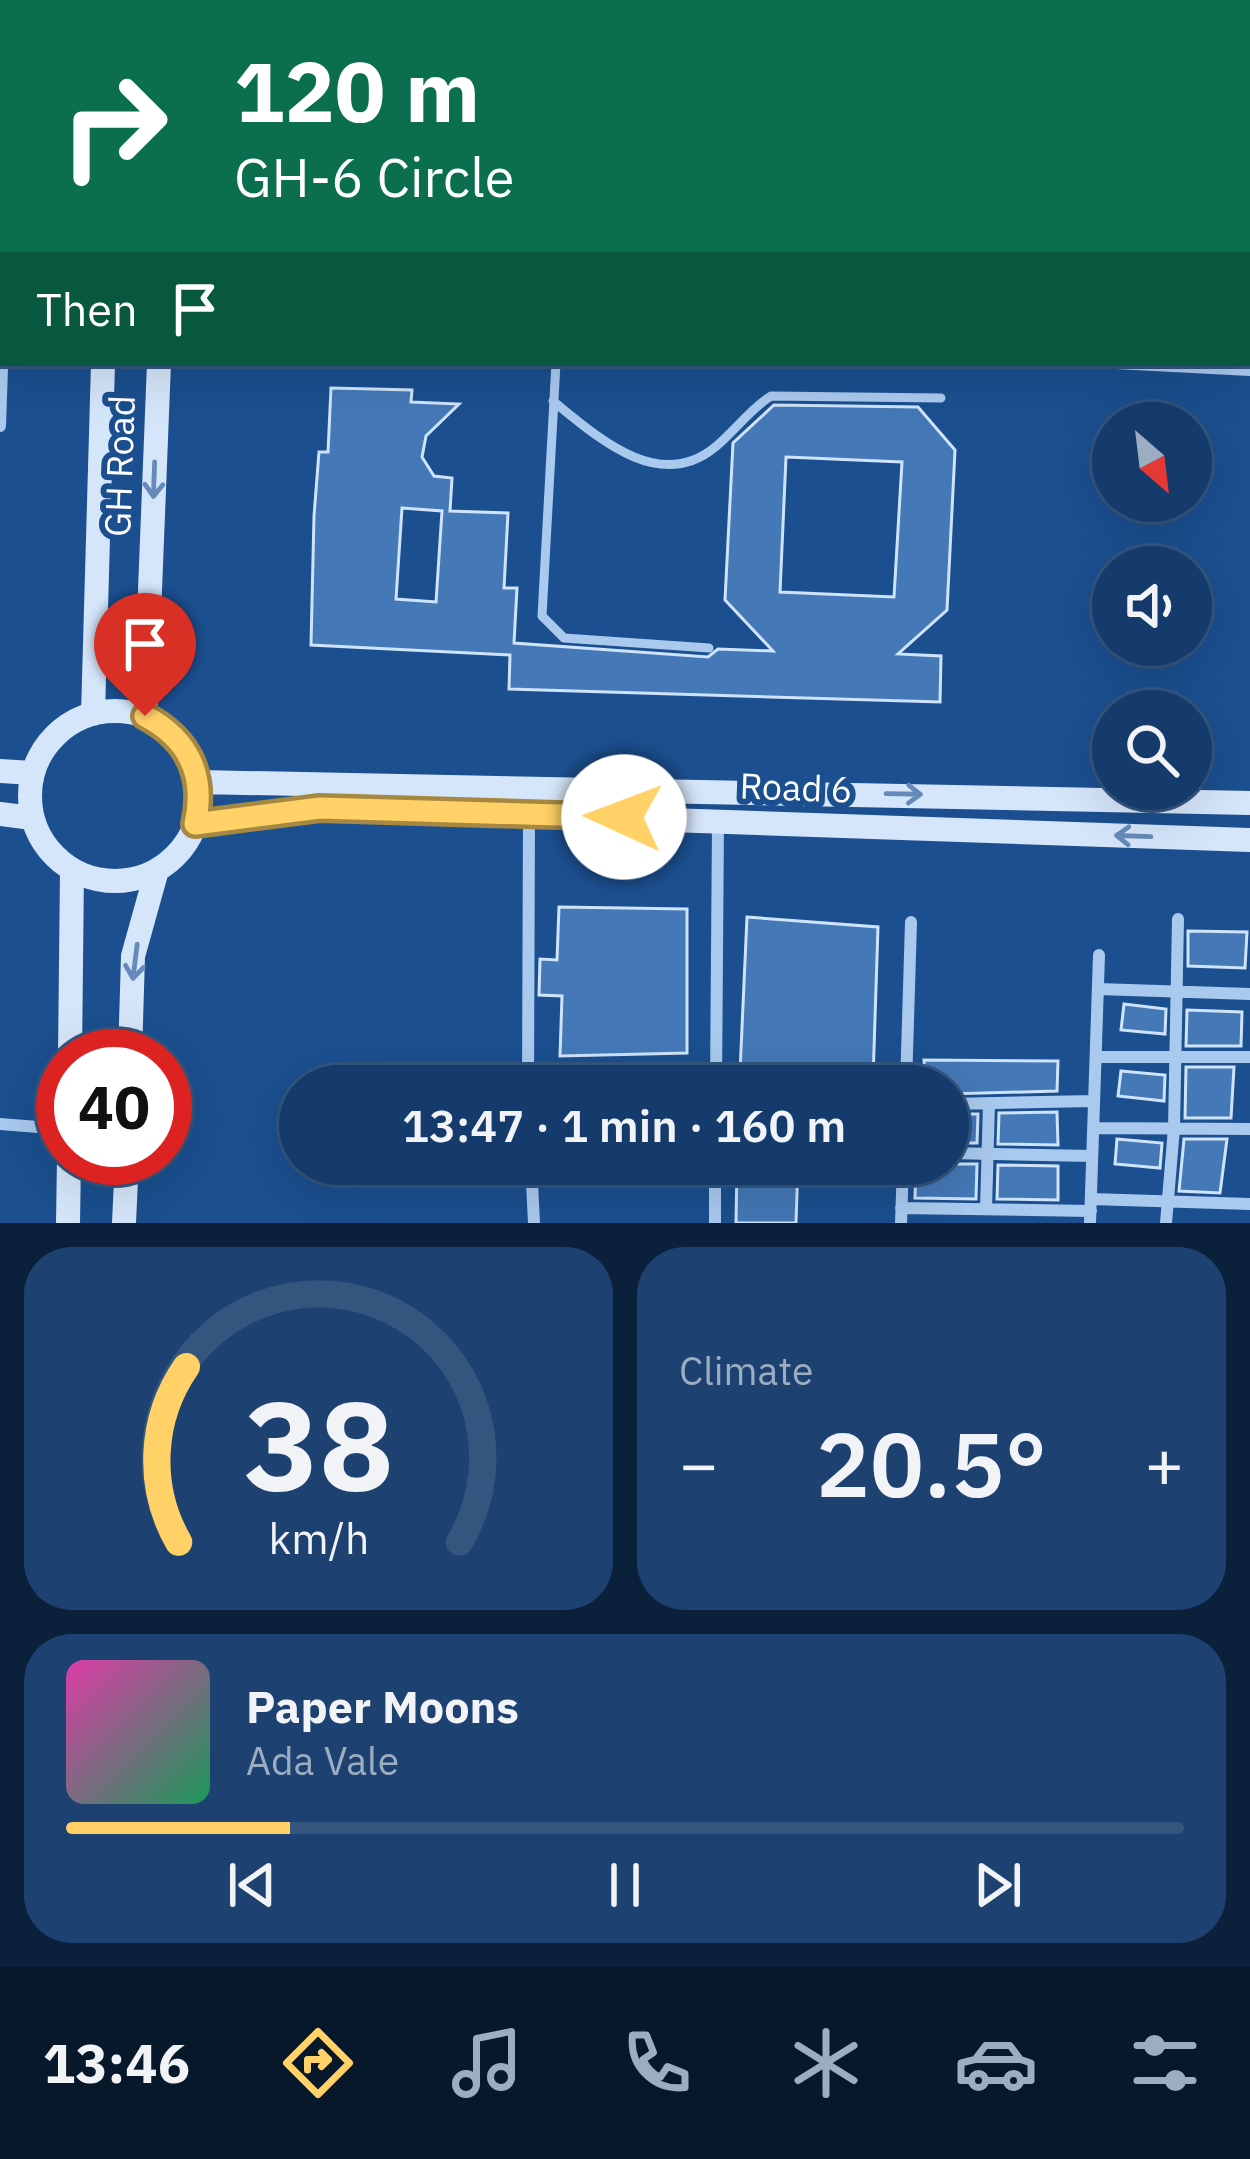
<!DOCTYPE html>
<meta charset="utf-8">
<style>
:root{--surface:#143b6b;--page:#1d4271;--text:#f1f3f6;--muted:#9dadc1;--line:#33557e;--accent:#ffd166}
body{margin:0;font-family:"IBM Plex Sans",sans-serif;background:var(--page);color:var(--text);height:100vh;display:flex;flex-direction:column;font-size:45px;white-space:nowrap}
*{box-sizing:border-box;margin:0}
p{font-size:39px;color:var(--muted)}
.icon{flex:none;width:66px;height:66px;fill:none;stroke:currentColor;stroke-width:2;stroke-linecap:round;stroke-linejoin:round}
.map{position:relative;height:1223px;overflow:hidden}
.sheet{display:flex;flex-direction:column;gap:24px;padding:24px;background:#0b203b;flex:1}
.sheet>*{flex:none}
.banner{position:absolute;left:0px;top:0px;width:1251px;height:366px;box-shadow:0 12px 48px #0002,0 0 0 3px var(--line);background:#0b6e4f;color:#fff;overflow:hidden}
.needle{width:78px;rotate:152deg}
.controls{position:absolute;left:1092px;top:402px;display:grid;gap:24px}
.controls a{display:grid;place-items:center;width:120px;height:120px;border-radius:50%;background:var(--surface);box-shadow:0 12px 48px #0002,0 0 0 3px var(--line);font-size:60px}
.speed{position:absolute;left:36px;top:1029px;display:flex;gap:24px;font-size:60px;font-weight:700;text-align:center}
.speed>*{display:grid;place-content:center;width:156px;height:156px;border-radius:50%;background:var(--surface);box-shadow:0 12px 48px #0002,0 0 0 3px var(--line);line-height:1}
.speed .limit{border:18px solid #d22;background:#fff;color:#111}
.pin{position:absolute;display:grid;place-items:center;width:102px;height:102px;color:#fff;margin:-123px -51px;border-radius:50% 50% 50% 0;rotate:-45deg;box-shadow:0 0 12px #0007}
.pin .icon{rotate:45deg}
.me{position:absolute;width:132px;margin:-66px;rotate:272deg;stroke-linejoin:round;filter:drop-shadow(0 0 9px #0008)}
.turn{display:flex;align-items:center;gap:42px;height:252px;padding:0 36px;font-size:54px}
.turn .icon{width:156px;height:156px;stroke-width:2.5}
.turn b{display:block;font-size:84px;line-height:102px}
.then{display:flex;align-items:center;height:114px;padding:0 36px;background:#0003;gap:24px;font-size:45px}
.big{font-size:90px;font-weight:600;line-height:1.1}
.sheet .card{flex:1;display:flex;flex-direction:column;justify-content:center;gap:18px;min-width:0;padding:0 42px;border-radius:48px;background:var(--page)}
.sheet .dial{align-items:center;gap:0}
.dial svg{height:312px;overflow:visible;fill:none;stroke:var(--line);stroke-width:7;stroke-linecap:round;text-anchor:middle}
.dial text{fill:var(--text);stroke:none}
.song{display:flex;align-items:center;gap:36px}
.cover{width:144px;height:144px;border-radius:18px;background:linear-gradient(135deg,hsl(320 70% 55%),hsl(150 70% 35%))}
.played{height:12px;border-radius:6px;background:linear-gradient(90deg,var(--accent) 20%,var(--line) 20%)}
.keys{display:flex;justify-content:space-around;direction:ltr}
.heat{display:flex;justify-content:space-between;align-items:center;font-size:66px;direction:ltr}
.sheet .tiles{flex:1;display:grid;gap:24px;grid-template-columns:1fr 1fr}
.card:last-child{grid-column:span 2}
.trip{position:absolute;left:279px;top:1065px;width:690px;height:120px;border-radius:60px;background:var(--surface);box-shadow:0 12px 48px #0002,0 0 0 3px var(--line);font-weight:600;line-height:120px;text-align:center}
.dock{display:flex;height:192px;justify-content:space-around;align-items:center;background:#08182b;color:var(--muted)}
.dock .icon{width:84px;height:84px}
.dock .active{color:var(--accent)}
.dock b{font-size:54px;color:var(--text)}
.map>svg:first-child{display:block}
.building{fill:#4478b7;stroke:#cfe3fa;stroke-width:3;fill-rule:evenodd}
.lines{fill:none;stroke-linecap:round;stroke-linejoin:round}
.lane{stroke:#a9c9ee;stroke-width:9}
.street{stroke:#a9c9ee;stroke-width:12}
.secondary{stroke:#d6e6fa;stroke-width:24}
.oneway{stroke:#668bba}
.route-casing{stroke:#a68842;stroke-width:30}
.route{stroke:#ffd166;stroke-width:21}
.labels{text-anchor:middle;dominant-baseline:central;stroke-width:12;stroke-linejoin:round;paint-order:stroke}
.street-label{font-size:36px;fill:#fff;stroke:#1b4f8f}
</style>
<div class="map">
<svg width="1250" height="1223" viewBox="0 0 1250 1223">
<rect width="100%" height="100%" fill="#1b4f8f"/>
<!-- building -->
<path class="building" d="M 331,388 L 412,390 L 411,402 L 459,404 L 426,436 L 422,457 L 434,476 L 452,478 L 450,511 L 508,513 L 504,588 L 517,588 L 514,643 L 708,657 L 718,649 L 773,651 L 725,600 L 733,443 L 774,405 L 918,407 L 955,450 L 947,610 L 898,654 L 941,656 L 940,702 L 509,689 L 510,655 L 311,645 L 314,516 L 319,452 L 328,452 ZM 786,457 L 902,462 L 894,597 L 780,592 ZM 402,508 L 442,511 L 436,602 L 396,599 Z
M 559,907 L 687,909 L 687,1053 L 560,1056 L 562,996 L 539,995 L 540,959 L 557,960 Z
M 747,917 L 878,927 L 873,1080 L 740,1072 Z
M 1188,931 L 1247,932 L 1245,968 L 1188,966 Z
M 1124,1004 L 1166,1009 L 1165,1034 L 1121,1030 Z
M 1187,1010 L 1242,1012 L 1241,1046 L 1186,1046 Z
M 924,1060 L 1058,1061 L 1057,1091 L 948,1094 L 948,1086 L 925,1086 Z
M 1186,1067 L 1234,1067 L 1231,1118 L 1185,1118 Z
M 1121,1071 L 1165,1075 L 1164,1101 L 1118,1096 Z
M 1057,1112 L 1058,1145 L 998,1144 L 999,1113 Z
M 948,1114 L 978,1114 L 977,1143 L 948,1143 Z
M 1117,1139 L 1162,1143 L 1160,1168 L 1115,1164 Z
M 1184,1139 L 1227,1139 L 1220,1193 L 1179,1191 Z
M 737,1164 L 798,1164 L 796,1223 L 736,1223 Z
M 948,1164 L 977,1164 L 976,1199 L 915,1198 L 916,1165 Z
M 998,1165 L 1058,1166 L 1058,1200 L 997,1199 Z"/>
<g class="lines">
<!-- lane -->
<path class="lane" d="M 582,3 L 582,0
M 556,363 L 542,616 L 564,638 L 709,648
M 553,401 C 596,436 658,493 714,448 C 734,432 749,410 771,396 L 941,398"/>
<!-- street -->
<path class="street" d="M 1243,0 L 1243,3
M 931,3 L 932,0
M 1159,3 L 1159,0
M 1248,94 L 1250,94
M 0,295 L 3,295
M 1115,363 L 1250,370
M 0,426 L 3,339
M 1098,989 L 1250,994
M 1096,1057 L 1250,1057
M 528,1086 L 529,814
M 716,1086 L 718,821
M 906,1086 L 911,922
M 948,1104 L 1094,1101
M 0,1124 L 63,1129
M 1093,1128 L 1250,1129
M 948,1153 L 1092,1156
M 531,1164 L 534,1223
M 1091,1199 L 1250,1204
M 901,1208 L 1091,1211
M 986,1209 L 989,1103
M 715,1223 L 715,1164
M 901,1223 L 903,1164
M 1090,1223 L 1099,955
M 1166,1223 L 1174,1128 L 1178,919"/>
<!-- secondary -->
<path class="secondary" d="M 117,3 L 117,0
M 173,3 L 173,0
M30 796a85 85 0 1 1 170 0a85 85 0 1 1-170 0Z
M 93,714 L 103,363
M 145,716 L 159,363
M 0,771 L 32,773
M 199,782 L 1250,803
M 0,814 L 32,818
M 195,824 L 320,808 L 1250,840
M 70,1056 L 72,870
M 130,1056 L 133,956 L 157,870
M 68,1223 L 69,1158
M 124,1223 L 127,1158"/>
</g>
<!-- one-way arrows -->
<defs><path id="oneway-shaft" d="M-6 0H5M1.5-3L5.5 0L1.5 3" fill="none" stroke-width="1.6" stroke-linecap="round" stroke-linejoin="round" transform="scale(3)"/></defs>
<g class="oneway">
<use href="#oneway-shaft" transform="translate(154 480) rotate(92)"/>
<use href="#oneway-shaft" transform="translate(904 794) rotate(1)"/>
<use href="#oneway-shaft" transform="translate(1133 836) rotate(-178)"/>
<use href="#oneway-shaft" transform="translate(135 962) rotate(97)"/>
</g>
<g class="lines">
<defs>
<path id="route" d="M 145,716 C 189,739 206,776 195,824 L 320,808 L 624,817"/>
</defs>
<!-- route casing -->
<use href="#route" class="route-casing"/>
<!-- route -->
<use href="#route" class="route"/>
</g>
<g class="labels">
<!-- street labels -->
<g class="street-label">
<text transform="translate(119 466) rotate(-88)">GH Road</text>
<text transform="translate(796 787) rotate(2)">Road 6</text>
</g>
</g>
</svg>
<div class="controls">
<a><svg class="needle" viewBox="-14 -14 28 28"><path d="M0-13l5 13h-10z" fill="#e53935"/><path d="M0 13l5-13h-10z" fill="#9dadc1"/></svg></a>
<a><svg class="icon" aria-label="sound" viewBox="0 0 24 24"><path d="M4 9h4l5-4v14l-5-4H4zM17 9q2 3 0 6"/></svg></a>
<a><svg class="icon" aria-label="search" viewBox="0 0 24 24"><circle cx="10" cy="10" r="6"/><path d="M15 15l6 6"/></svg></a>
</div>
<div class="speed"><div class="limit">40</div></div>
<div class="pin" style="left:145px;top:716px;background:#d93025"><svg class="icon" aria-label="arrive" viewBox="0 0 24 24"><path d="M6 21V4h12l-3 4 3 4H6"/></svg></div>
<svg class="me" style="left:624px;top:817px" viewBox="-20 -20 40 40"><circle r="19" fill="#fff"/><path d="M0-13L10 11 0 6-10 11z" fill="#ffd166"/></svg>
<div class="trip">13:47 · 1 min · 160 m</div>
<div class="banner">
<div class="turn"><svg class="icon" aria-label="right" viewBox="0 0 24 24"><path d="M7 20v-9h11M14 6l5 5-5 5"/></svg><div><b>120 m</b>GH-6 Circle</div></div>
<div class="then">Then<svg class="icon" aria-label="arrive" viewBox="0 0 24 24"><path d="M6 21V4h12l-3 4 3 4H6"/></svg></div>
</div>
</div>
<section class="sheet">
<div class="tiles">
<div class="card dial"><svg viewBox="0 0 100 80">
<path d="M14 69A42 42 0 1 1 86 69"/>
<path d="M14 69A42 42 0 0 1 16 24" stroke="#ffd166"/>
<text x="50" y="56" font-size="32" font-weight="700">38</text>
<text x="50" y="72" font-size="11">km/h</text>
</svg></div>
<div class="card"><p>Climate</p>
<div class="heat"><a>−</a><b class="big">20.5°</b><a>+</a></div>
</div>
<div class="card">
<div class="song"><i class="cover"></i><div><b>Paper Moons</b><p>Ada Vale</p></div></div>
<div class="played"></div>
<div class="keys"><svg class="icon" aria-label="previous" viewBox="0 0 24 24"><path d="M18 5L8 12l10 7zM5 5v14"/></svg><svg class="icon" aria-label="pause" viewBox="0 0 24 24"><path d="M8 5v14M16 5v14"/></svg><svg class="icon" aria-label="next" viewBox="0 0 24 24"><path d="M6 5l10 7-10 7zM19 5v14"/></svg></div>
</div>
</div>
</section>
<nav class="dock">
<b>13:46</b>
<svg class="icon active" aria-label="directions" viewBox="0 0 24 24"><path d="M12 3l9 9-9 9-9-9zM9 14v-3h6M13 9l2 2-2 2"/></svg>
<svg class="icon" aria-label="music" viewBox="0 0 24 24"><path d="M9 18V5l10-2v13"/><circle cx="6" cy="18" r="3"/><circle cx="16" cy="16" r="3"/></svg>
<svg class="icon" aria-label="phone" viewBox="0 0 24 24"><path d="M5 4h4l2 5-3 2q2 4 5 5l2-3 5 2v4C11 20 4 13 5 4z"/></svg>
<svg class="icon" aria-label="climate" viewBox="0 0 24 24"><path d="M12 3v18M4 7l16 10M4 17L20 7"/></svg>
<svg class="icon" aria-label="car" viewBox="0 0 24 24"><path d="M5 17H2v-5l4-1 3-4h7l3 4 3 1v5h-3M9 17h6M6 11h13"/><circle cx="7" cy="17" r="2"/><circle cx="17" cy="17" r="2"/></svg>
<svg class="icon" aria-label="filters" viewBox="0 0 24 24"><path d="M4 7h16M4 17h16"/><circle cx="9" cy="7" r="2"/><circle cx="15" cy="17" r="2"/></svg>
</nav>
